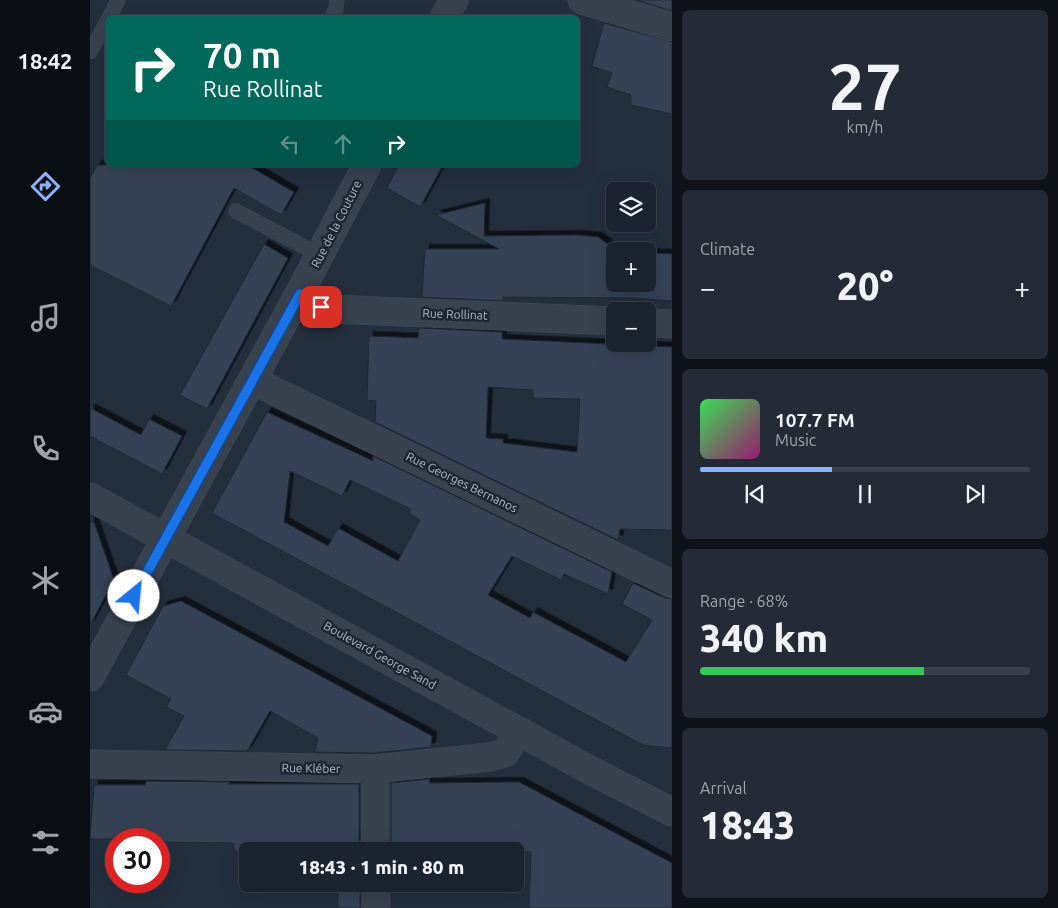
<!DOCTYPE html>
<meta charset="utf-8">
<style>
:root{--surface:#1b232e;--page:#242b36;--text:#f1f3f6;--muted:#a0a4aa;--line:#39404a;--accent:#8ab4f8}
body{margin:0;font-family:Ubuntu,sans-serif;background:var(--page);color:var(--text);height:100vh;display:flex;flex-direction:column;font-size:19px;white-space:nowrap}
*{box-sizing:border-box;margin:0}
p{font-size:16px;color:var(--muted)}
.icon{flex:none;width:28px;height:28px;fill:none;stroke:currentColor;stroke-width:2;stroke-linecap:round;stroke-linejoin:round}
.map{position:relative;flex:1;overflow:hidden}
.side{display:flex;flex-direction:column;gap:10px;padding:10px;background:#0f1319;width:386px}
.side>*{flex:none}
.top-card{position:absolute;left:15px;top:15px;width:475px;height:152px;border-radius:8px;box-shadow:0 5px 20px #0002,0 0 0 1px var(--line);background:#00695c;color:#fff;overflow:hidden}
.tools{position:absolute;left:516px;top:182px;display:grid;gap:10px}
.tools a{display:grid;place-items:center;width:50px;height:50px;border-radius:8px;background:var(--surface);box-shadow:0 5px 20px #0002,0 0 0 1px var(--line);font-size:25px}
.speed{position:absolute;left:15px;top:828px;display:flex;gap:10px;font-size:25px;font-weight:700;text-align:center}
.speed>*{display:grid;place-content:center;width:65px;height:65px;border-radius:50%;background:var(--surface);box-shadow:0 5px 20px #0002,0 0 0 1px var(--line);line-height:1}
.speed .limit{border:8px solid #d22;background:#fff;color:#111}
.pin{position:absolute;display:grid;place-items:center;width:42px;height:42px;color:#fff;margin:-21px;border-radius:10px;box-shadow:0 2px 8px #0006}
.me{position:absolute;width:55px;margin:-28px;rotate:28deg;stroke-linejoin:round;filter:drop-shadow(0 0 4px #0008)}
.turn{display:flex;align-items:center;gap:18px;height:105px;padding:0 15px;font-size:22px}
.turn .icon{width:65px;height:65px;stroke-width:2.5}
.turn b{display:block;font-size:35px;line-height:42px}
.lanes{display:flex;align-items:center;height:48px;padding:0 15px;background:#0003;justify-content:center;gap:25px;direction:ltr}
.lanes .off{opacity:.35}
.big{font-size:38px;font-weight:800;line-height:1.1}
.side .widget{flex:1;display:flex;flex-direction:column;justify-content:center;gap:8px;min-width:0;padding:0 18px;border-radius:8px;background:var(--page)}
.side .dial{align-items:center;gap:0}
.dial b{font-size:65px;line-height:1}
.song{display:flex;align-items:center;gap:15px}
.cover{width:60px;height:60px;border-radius:8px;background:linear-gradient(135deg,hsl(130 70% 55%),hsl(320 70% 35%))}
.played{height:5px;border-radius:2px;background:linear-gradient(90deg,var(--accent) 40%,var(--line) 40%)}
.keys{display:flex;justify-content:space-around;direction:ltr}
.heat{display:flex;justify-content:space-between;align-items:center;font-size:28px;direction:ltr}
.charge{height:8px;border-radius:4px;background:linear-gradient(90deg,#34c759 68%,var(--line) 0)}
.trip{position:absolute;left:149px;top:842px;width:285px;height:50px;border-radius:8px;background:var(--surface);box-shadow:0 5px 20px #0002,0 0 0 1px var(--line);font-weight:800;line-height:50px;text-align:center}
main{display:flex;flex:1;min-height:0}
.tabs{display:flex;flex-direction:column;width:90px;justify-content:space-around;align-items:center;background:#0b0e12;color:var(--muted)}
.tabs .icon{width:35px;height:35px}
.tabs .on{color:var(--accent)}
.tabs b{font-size:22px;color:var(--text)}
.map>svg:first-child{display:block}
.building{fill:#364354;stroke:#1f2835;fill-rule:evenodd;filter:url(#shadow)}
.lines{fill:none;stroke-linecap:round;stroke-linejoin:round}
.service-casing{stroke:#414a57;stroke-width:15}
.minor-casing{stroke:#414a57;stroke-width:29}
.service{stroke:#38414e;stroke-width:14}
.minor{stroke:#38414e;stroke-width:28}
.route-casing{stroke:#114b97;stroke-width:12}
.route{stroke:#1a73e8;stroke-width:9}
.labels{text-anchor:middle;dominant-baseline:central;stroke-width:5;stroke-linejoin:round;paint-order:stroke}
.street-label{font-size:12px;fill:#b4bcc9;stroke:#1d2633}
</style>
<main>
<nav class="tabs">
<b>18:42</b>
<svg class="icon on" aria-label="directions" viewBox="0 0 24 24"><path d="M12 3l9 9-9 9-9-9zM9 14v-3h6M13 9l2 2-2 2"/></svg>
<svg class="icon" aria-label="music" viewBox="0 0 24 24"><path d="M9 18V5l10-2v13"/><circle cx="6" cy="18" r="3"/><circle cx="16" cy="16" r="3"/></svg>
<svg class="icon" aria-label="phone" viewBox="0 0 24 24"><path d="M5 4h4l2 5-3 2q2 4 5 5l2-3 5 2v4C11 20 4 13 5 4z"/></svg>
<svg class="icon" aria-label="climate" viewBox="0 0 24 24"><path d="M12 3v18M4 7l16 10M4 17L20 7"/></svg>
<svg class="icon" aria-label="car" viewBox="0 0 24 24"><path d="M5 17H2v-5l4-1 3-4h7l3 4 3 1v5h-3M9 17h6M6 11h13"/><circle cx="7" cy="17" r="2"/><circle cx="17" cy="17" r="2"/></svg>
<svg class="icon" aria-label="filters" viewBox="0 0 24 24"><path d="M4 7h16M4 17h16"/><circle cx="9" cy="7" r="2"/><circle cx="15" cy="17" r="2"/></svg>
</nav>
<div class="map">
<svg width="582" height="908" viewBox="0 0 582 908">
<defs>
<filter id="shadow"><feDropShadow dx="4.5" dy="-4.5" stdDeviation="0" flood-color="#0009"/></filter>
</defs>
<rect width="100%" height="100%" fill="#242f3e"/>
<!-- building -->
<path class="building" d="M 546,0 L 582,0 L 582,11 Z
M 514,23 L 582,42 L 582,114 L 541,105 L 541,95 L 517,87 L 522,73 L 502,66 Z
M 7,165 L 157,165 L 204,192 L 191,215 L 144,188 L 81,306 L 0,265 L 0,178 Z
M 309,165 L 353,165 L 330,207 L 297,188 Z
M 395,203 L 394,236 L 487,235 L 508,237 L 527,251 L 525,251 L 525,284 L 558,284 L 558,253 L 582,254 L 582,301 L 545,298 L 413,297 L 413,301 L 332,297 L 335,249 L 409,249 L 346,215 Z
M 174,244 L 198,258 L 117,409 L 90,395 Z
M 329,328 L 412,332 L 412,339 L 582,347 L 582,530 L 530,529 L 528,540 L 285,422 L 286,401 L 277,400 L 279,336 L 328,338 ZM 398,387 L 443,390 L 443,398 L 490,399 L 487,452 L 413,443 L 413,439 L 396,438 Z
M 0,408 L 51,435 L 59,419 L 92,436 L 72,474 L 0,436 Z
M 177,412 L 283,461 L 283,456 L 522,572 L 518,594 L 474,574 L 471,580 L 422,556 L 398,595 L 440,618 L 443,612 L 536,662 L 562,620 L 532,604 L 543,583 L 575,598 L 582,599 L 582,748 L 553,745 L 122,513 ZM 200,471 L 252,496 L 260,480 L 321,509 L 319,513 L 330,520 L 308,561 L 248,528 L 238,546 L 194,522 Z
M 0,522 L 4,522 L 24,580 L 0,625 Z
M 91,601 L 342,736 L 341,747 L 284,753 L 225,752 L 228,738 L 180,711 L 157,751 L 75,750 L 94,716 L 76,707 L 81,699 L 36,675 L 73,606 Z
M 340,779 L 339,783 L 429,782 L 582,863 L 582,908 L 439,908 L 441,852 L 301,851 L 301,783 Z
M 57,781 L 140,782 L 138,784 L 269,784 L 269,851 L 144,851 L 144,843 L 69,842 L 69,839 L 0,839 L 4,785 L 55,785 Z
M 248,884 L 270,884 L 270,908 L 248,908 Z"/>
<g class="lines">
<defs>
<path id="service" d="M 19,18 L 28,0
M 241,18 L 246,9 L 247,0
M 0,52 L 18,20
M 146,211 L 230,255"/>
<path id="minor" d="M 492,0 L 582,27
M 354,18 L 364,0
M 209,294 L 231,307 L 241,309 L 525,321
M 558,323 L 582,324
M 163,379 L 186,392 L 582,584
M 0,497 L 496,768 L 582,812
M 0,677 L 209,294 L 277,165
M 0,764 L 285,769 L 400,757 L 415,753 L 430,731
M 285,769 L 285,851
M 285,884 L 286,908"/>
</defs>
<!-- service casing -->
<use href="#service" class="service-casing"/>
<!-- minor casing -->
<use href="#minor" class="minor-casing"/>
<!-- service -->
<use href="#service" class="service"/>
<!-- minor -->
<use href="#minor" class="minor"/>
</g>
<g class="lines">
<defs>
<path id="route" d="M 44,596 L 210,294 L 231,307"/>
</defs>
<!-- route casing -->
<use href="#route" class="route-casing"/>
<!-- route -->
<use href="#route" class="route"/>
</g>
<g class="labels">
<!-- street labels -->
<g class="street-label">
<text transform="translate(246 224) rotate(-63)">Rue de la Couture</text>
<text transform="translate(365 314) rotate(2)">Rue Rollinat</text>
<text transform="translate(372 482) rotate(26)">Rue Georges Bernanos</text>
<text transform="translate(290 655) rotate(29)">Boulevard George Sand</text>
<text transform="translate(221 768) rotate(1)">Rue Kléber</text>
</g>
</g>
</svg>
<div class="tools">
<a><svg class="icon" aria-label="layers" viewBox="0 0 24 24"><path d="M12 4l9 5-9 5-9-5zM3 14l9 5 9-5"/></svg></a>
<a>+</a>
<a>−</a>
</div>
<div class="speed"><div class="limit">30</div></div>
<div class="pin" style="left:231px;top:307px;background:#d93025"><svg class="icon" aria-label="arrive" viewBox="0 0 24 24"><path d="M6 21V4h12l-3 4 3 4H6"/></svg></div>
<svg class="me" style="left:44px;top:596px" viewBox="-20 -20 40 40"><circle r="19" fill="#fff"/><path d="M0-13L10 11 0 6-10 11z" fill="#1a73e8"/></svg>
<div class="trip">18:43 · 1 min · 80 m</div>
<div class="top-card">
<div class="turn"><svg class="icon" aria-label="right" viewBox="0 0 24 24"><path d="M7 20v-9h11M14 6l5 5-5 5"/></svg><div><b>70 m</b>Rue Rollinat</div></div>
<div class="lanes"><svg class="icon off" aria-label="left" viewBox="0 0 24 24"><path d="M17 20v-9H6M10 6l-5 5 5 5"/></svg><svg class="icon off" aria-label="ahead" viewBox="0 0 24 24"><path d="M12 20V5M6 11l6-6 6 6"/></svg><svg class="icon" aria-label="right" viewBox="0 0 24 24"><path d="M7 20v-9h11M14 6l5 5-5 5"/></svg></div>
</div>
</div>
<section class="side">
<div class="widget dial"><b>27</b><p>km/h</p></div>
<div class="widget"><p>Climate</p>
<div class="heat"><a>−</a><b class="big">20°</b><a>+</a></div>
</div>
<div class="widget">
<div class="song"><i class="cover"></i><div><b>107.7 FM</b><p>Music</p></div></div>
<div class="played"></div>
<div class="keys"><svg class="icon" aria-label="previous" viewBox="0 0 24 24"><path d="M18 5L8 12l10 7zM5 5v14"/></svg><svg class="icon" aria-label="pause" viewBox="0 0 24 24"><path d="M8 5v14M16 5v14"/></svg><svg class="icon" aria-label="next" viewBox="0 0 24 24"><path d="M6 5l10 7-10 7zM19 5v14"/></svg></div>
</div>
<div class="widget"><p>Range · 68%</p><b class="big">340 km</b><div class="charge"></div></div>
<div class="widget"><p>Arrival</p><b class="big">18:43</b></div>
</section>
</main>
